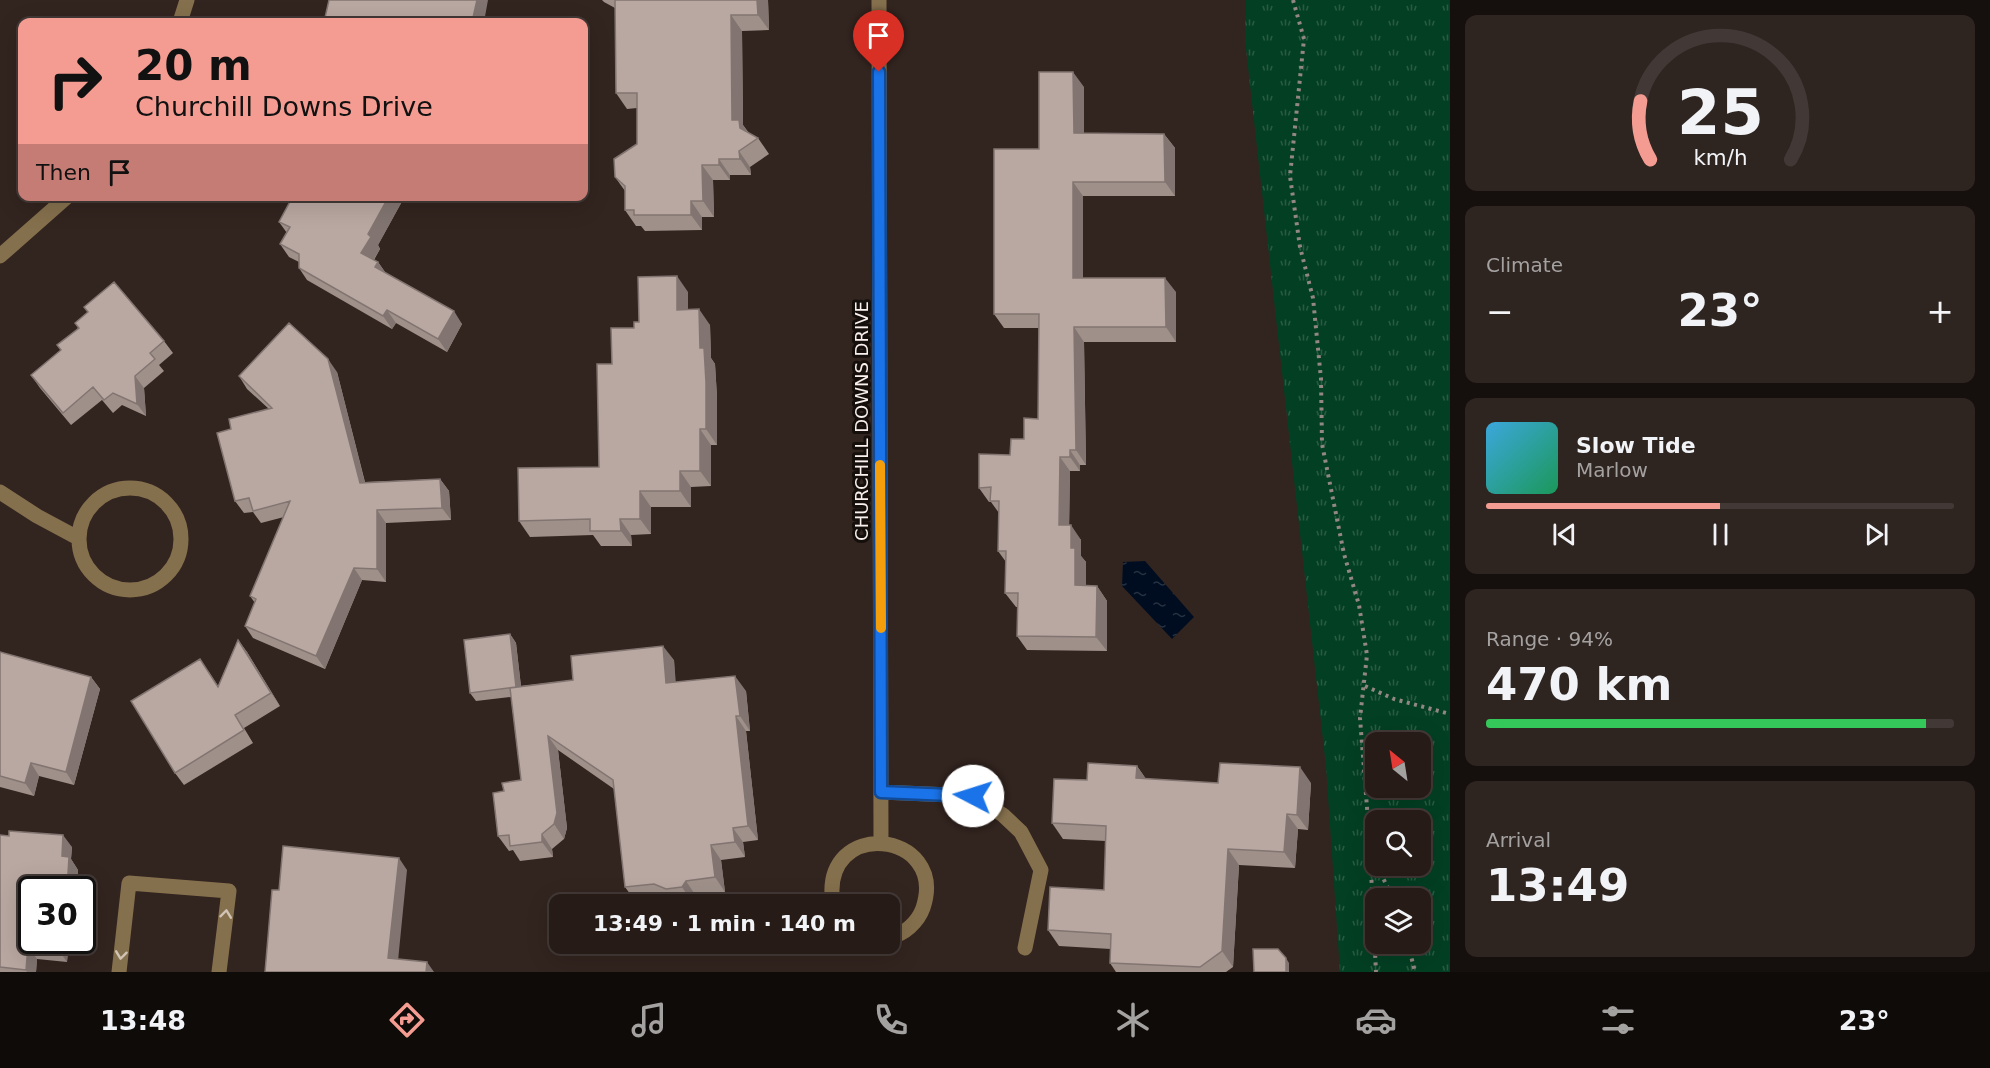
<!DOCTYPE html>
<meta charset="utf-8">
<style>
:root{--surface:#261b17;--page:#2e2420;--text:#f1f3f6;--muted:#a4a1a1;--line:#423936;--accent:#f59c92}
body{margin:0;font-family:"DejaVu Sans",sans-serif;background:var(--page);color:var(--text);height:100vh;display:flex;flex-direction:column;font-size:22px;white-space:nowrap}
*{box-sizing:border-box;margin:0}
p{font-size:20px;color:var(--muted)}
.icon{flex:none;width:33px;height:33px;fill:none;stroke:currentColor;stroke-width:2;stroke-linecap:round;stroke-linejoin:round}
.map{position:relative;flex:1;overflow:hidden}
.drawer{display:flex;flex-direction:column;gap:15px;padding:15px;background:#150f0d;width:540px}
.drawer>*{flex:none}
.guide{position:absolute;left:18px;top:18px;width:570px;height:183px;border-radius:12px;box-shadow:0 6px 24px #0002,0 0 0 2px var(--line);background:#f59c92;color:#111;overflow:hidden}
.needle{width:39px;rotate:330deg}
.buttons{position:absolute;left:1365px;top:732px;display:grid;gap:12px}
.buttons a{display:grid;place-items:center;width:66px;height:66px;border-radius:12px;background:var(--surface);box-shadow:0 6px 24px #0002,0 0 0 2px var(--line);font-size:30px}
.speed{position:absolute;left:18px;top:876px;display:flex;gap:12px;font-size:30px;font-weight:700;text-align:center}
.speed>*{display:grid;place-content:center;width:78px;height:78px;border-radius:50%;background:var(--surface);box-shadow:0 6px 24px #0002,0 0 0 2px var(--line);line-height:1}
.speed .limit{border:3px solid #111;border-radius:9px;background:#fff;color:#111}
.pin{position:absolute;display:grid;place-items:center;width:51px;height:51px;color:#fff;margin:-62px -26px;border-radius:50% 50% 50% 0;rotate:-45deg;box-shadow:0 0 6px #0007}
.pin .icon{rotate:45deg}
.me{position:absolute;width:66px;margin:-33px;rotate:275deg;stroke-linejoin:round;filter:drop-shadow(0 0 4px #0008)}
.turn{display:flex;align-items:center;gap:21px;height:126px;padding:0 18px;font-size:27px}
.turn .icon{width:78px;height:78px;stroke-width:2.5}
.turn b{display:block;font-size:42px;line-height:51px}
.then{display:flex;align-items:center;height:57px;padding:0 18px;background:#0003;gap:12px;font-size:22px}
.big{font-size:45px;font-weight:700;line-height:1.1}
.drawer .card{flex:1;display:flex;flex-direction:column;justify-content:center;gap:9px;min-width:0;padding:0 21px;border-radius:12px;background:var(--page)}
.drawer .dial{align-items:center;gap:0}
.dial svg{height:156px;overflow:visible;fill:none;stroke:var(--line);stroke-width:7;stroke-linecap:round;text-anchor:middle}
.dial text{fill:var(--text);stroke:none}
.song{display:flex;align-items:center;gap:18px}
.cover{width:72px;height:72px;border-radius:9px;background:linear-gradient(135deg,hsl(200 70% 55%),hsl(150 70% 35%))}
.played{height:6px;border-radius:3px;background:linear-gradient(90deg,var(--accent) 50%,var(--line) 50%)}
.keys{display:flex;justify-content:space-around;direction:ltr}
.heat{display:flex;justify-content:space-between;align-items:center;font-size:33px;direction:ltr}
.charge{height:9px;border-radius:4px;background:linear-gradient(90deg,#34c759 94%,var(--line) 0)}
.trip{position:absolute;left:549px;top:894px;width:351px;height:60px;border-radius:12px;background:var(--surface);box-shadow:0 6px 24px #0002,0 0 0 2px var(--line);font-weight:700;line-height:60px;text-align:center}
.tab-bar{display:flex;height:96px;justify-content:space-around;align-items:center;background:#0f0b09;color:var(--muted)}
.tab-bar .icon{width:42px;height:42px}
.tab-bar .on{color:var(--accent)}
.tab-bar b{font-size:27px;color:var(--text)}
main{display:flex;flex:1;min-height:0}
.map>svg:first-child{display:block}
.grass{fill:url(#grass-tufts);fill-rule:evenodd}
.water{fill:url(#water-ripples)}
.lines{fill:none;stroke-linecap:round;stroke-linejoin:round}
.path{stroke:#938782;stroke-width:4;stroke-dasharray:3 4.5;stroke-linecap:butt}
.minor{stroke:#85704d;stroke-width:15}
.wall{fill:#9f908a}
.shaded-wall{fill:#827571}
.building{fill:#b9a7a1;stroke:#827571;stroke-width:1.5}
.oneway{stroke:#d1c3b5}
.route-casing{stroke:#114b97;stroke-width:15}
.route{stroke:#1a73e8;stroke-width:10}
.slow{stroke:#f59e0b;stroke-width:10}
.labels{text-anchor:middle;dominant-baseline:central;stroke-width:6;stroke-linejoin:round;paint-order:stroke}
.street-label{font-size:18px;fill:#faf0ed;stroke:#150f0c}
</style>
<main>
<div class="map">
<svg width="1450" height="972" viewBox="0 0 1450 972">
<defs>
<pattern id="grass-tufts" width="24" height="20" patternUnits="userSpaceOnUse" patternTransform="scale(1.5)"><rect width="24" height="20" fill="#033f23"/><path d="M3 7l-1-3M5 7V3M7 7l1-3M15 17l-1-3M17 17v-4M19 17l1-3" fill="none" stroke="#295b43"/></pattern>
<pattern id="water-ripples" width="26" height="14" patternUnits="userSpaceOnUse" patternTransform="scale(1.5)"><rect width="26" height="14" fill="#000d20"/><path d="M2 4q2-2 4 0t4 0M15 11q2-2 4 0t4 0" fill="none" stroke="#263141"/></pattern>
</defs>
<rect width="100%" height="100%" fill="#32241f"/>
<!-- grass -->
<path class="grass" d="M 1246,0 L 1450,0 L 1450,972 L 1340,972 L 1326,767 L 1245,40 ZM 1376,742 L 1420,742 L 1420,788 L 1376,788 ZM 1376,820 L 1420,820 L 1420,866 L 1376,866 ZM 1376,898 L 1420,898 L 1420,944 L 1376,944 Z"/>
<!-- water -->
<path class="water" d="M 1145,561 L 1194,617 L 1172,639 L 1122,586 L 1123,562 Z"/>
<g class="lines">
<!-- path -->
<path class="path" d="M 1293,0 L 1304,39 L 1290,176 L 1300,247 L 1313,298 L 1321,379 L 1322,444 L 1344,554 L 1359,605 L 1367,655 L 1360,718 L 1370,846 L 1376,861
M 1365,686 L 1394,699 L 1450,714
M 1370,850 L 1376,972
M 1377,866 L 1393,898
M 1408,944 L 1415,972"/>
<!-- minor -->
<path class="minor" d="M 879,0 L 881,842
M 180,22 L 187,0
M 0,256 L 68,196
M79 539a51 51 0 1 1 102 0a51 51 0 1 1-102 0Z
M 0,492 L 37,516 L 78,538
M 881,792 L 973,796 L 1003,815 L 1021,832 L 1041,870 L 1025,948
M 833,904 C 819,816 949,830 923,908 C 918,922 904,935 890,937
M 119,972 L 129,883 L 229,891 L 219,972"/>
</g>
<!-- wall -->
<path class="wall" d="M 602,0 L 768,0 L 769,30 L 742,31 L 743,125 L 749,133 L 758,138 L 769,154 L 750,167 L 751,175 L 730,175 L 730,180 L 713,180 L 714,217 L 702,217 L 702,230 L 645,231 L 641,226 L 636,226 L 625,210 L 625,191 L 615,177 L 637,144 L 637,108 L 627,109 L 616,93 L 615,8 L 604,2 Z
M 1084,87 L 1084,133 L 1164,134 L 1175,148 L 1175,196 L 1083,196 L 1083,278 L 1176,292 L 1176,342 L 1084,342 L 1086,465 L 1080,465 L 1080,471 L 1070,471 L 1069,525 L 1081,540 L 1081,556 L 1086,562 L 1086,586 L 1097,586 L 1107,601 L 1107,651 L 1027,650 L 1017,636 L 1018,607 L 1016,607 L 1005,593 L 1006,562 L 998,551 L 999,513 L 991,502 L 989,502 L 979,488 L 1024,439 L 1038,419 L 1039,328 L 1004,328 L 994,314 L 1039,149 Z
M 293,196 L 405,196 L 378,245 L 380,249 L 374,260 L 378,262 L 385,272 L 462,324 L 447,352 L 396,323 L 392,329 L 307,280 L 299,268 L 299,262 L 289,257 L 280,244 L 287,233 L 279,222 Z
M 688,292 L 688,310 L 710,325 L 711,358 L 715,364 L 717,397 L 717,445 L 711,445 L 711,486 L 691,487 L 691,507 L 651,507 L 651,534 L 631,535 L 632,546 L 601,546 L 593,535 L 530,537 L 519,521 L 599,467 L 612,364 L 634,328 L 639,322 Z
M 84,307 L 164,341 L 173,353 L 159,365 L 164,371 L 144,388 L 146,416 L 122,405 L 113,413 L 102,400 L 71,425 L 40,388 L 31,375 L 61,350 L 78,328 L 75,323 L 88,312 Z
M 337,372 L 365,482 L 440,479 L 449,491 L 451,520 L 386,523 L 386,582 L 362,580 L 325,669 L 253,638 L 245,626 L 255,603 L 250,596 L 284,517 L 261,523 L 253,512 L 244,513 L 235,501 L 231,429 L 269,409 L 247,389 L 239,376 Z
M 510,634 L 516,643 L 521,686 L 573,680 L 674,660 L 675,682 L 746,691 L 750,731 L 746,731 L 758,840 L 743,842 L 745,857 L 721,860 L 725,892 L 696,896 L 692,902 L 677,904 L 664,899 L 636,902 L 625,887 L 614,789 L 558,750 L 567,828 L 564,839 L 552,849 L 553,857 L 520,861 L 513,850 L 509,851 L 498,836 L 504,791 L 521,780 L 511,697 L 476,701 L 470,693 Z
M 238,640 L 247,652 L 280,706 L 244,728 L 253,743 L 184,785 L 175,773 L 209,672 L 218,686 Z
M 0,652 L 91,677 L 100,689 L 74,785 L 39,776 L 34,796 L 0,787 Z
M 1137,766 L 1146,779 L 1218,783 L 1311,783 L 1308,830 L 1298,829 L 1295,868 L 1239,865 L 1233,967 L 1226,972 L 1116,972 L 1110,963 L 1111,949 L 1059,946 L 1048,930 L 1104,890 L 1106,841 L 1063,839 L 1052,823 L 1087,780 Z
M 0,835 L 72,847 L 71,859 L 78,870 L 77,890 L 32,890 L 69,940 L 67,962 L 37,959 L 36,972 L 0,972 Z"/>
<!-- shaded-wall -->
<path class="shaded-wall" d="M 477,0 L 488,0 L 484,22 L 472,22 Z
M 757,0 L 768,0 L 769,30 L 758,15 Z
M 731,15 L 742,31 L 743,125 L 750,136 L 751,144 L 732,120 Z
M 1073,72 L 1084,87 L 1084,148 L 1074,133 Z
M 1164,134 L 1175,148 L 1175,196 L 1165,182 Z
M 739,151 L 750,167 L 751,175 L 740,159 Z
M 719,159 L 730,175 L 730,180 L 719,165 Z
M 702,165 L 713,180 L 714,217 L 703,201 Z
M 1073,182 L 1083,196 L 1083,292 L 1073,278 Z
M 389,196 L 405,196 L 378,245 L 380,249 L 370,265 L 361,253 L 368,234 Z
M 691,201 L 702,217 L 702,230 L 691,215 Z
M 378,262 L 387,275 L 375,267 Z
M 677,276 L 688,292 L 688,326 L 677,310 Z
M 1165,278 L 1176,292 L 1176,342 L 1166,327 Z
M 699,309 L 710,325 L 711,358 L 715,364 L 717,397 L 717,445 L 706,429 L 700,348 Z
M 387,310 L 396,323 L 392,329 L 383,316 Z
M 454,311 L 462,324 L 447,352 L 438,339 Z
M 1074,327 L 1084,342 L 1086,465 L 1076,450 Z
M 328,359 L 337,372 L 368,495 L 360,483 Z
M 135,376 L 144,388 L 146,416 L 137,404 Z
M 700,429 L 711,445 L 711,486 L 700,471 Z
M 1070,450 L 1080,465 L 1080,471 L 1070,457 Z
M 1060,457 L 1070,471 L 1069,540 L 1059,525 Z
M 680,471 L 691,487 L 691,507 L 680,491 Z
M 440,479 L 449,491 L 451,520 L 442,508 Z
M 640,491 L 651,507 L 651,534 L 640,519 Z
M 377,510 L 386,523 L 386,582 L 377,569 Z
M 620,519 L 631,535 L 632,546 L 621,531 Z
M 1071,525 L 1081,540 L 1081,556 L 1086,562 L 1086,600 L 1075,585 L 1071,548 Z
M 354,568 L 362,580 L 325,669 L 316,656 Z
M 1097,586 L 1107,601 L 1107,651 L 1096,637 Z
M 510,634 L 516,643 L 522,696 L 516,687 Z
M 238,640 L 247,652 L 280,706 L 271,693 Z
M 663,646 L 674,660 L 677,697 L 666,683 Z
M 735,676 L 746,691 L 750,731 L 740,716 Z
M 91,677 L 100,689 L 74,785 L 66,772 Z
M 736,716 L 746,731 L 758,840 L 748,826 Z
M 548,736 L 558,750 L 567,828 L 564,839 L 554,824 Z
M 31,763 L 39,776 L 34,796 L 25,783 Z
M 1137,766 L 1148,782 L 1136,778 Z
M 1300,767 L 1311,783 L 1308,830 L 1297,815 Z
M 1287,814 L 1298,829 L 1295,868 L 1284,852 Z
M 733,828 L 743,842 L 745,857 L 735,842 Z
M 542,834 L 552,849 L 553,857 L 542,842 Z
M 63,835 L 72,847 L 71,859 L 78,870 L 77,890 L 67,890 L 62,856 Z
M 711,845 L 721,860 L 725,892 L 715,877 Z
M 1228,849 L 1239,865 L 1233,967 L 1222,951 Z
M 399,858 L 407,870 L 397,971 L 388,958 Z
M 686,881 L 696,896 L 692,902 L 682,887 Z
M 59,940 L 69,940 L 67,962 L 58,949 Z
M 28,946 L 37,959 L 36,972 L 27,972 L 26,970 Z
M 1286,958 L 1289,963 L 1289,972 L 1286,972 Z
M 427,962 L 434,972 L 426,972 Z"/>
<!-- building -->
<path class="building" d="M 329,0 L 477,0 L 472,22 L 324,22 Z
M 615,0 L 757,0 L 758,15 L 731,15 L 732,120 L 739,120 L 740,128 L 758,138 L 739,151 L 740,159 L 719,159 L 719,165 L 702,165 L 703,201 L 691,201 L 691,215 L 634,215 L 634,210 L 625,210 L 625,186 L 615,177 L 614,159 L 637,144 L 637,93 L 616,93 Z
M 1039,72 L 1073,72 L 1074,133 L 1164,134 L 1165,182 L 1073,182 L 1073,278 L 1165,278 L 1166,327 L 1074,327 L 1076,450 L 1070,450 L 1070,457 L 1060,457 L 1059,525 L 1071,525 L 1071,548 L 1075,548 L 1075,585 L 1097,586 L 1096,637 L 1017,636 L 1018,593 L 1005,593 L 1006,551 L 998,551 L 999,501 L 990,501 L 991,487 L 979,488 L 979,454 L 1010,455 L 1011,439 L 1024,439 L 1024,418 L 1038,419 L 1039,314 L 994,314 L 994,149 L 1039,149 Z
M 293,196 L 389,196 L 368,234 L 371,237 L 361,253 L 378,262 L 375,267 L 454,311 L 438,339 L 387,310 L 383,316 L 299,268 L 299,254 L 280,244 L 290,227 L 279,222 Z
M 677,276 L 677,310 L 699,309 L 700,348 L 704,348 L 706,382 L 706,429 L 700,429 L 700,471 L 680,471 L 680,491 L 640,491 L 640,519 L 620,519 L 621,531 L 590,531 L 590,519 L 519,521 L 518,468 L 599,467 L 597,364 L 612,364 L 611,328 L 634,328 L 634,322 L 639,322 L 638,277 Z
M 114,282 L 164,341 L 150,353 L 155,359 L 135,376 L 137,404 L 113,393 L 104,400 L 93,387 L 63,413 L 31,375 L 61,350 L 57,345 L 79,328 L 75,323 L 88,312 L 84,307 Z
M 289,323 L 328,359 L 360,483 L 440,479 L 442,508 L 377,510 L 377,569 L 354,568 L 316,656 L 245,626 L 256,599 L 250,596 L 290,501 L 253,511 L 249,498 L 235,501 L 217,433 L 231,429 L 229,419 L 272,408 L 239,376 Z
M 510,634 L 516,687 L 470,693 L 464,640 Z
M 238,640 L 271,693 L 235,715 L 244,730 L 175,773 L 131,701 L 200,659 L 218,687 Z
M 663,646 L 666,683 L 735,676 L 740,716 L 736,716 L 748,826 L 733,828 L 735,842 L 711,845 L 715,877 L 686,881 L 682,887 L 666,889 L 654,884 L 625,887 L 613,780 L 548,736 L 557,813 L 554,824 L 542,834 L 542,842 L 510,846 L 509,835 L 498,836 L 493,793 L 504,791 L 502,783 L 521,780 L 510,688 L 573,680 L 571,656 Z
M 0,652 L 91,677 L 66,772 L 31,763 L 25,783 L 0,776 Z
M 1088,763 L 1137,766 L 1136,778 L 1218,783 L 1220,763 L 1300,767 L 1297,815 L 1287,814 L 1284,852 L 1228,849 L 1222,951 L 1200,967 L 1110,963 L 1111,934 L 1048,930 L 1050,887 L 1104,890 L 1106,826 L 1052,823 L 1054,779 L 1087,780 Z
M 9,831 L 63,835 L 62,856 L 69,857 L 67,890 L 32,890 L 32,940 L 59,940 L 58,949 L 28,946 L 26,970 L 0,967 L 0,835 L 9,836 Z
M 283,846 L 399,858 L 388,958 L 427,962 L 426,972 L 265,972 L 272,890 L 279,890 Z
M 1253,949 L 1278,949 L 1286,958 L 1286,972 L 1254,972 Z"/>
<!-- one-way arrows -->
<defs><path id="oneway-chevron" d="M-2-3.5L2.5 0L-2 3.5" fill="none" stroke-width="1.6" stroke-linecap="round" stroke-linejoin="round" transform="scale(1.5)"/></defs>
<g class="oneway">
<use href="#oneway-chevron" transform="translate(226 914) rotate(-83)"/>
<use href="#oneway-chevron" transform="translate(121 955) rotate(97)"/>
</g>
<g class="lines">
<defs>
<path id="route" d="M 879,72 L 881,792 L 973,796"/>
</defs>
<!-- route casing -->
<use href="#route" class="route-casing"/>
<!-- route -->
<use href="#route" class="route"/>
<!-- slow -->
<path class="slow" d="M 880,465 L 881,628"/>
</g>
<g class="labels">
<!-- street labels -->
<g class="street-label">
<text transform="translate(861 421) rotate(-90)">CHURCHILL DOWNS DRIVE</text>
</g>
</g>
</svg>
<div class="buttons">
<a><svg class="needle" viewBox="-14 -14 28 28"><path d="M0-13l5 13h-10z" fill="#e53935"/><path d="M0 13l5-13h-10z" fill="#a4a1a1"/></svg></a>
<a><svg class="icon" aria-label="search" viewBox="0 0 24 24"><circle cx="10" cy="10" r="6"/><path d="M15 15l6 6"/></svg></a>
<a><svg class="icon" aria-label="layers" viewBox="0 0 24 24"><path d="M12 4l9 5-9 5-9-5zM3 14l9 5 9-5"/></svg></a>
</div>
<div class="speed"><div class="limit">30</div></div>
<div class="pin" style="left:879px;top:72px;background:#d93025"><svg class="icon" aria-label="arrive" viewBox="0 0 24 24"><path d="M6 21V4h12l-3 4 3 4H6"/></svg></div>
<svg class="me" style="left:973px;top:796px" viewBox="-20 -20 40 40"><circle r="19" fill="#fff"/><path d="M0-13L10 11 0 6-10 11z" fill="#1a73e8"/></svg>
<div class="trip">13:49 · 1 min · 140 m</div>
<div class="guide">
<div class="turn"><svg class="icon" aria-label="right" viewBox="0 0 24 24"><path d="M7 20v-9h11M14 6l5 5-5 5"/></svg><div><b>20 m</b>Churchill Downs Drive</div></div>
<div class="then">Then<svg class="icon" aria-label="arrive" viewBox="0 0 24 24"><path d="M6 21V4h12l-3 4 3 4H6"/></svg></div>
</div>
</div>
<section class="drawer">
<div class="card dial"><svg viewBox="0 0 100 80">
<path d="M14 69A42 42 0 1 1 86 69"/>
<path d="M14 69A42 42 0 0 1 9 39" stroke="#f59c92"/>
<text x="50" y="56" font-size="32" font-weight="700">25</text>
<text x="50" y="72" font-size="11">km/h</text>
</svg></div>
<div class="card"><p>Climate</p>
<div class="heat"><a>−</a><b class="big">23°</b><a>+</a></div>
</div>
<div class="card">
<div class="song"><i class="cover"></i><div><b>Slow Tide</b><p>Marlow</p></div></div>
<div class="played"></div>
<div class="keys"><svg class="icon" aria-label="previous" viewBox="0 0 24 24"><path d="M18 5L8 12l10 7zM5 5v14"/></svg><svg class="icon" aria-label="pause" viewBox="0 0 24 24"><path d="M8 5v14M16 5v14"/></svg><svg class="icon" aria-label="next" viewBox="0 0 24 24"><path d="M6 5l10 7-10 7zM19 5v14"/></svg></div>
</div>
<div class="card"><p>Range · 94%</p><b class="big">470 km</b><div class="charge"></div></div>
<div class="card"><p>Arrival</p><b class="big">13:49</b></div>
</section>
</main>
<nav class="tab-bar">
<b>13:48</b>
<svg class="icon on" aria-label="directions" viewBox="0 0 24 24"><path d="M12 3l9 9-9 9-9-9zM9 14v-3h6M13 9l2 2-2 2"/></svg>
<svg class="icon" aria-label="music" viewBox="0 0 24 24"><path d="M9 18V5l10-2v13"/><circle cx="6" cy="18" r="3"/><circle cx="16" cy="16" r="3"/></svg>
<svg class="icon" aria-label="phone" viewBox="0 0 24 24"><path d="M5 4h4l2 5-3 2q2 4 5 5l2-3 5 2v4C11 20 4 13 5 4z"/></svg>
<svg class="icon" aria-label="climate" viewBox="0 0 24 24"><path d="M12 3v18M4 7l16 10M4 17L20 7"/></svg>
<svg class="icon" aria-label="car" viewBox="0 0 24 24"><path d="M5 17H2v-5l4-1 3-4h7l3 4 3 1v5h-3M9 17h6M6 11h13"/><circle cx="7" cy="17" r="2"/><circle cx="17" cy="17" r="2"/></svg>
<svg class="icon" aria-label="filters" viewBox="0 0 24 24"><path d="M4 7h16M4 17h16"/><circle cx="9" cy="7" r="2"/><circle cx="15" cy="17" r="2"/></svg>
<b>23°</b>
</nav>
